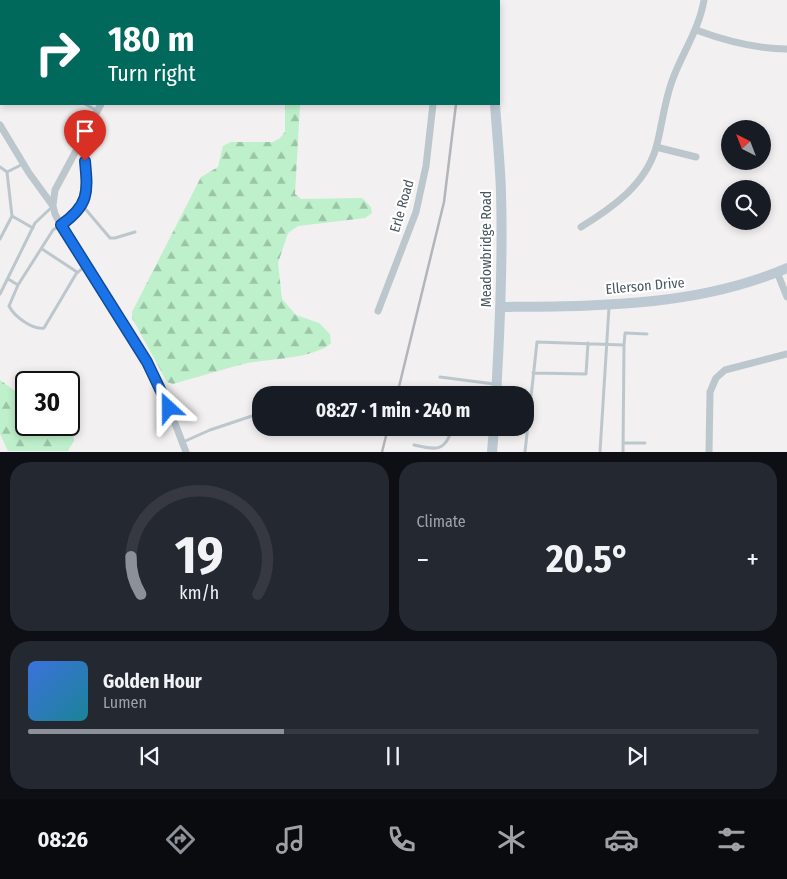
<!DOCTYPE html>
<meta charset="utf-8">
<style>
:root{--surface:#171b24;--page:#242831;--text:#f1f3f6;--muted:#9ea1a6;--line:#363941;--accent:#8c9099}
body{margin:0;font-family:"Fira Sans Condensed",sans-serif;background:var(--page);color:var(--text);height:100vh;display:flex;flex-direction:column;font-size:19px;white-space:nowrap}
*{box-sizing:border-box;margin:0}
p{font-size:16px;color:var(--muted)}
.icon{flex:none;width:28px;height:28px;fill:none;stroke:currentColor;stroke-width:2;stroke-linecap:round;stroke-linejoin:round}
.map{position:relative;height:452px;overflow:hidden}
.side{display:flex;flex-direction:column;gap:10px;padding:10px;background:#0d0f14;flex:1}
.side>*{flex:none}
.banner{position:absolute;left:0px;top:0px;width:500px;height:105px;box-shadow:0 2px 8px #0003;background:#00695c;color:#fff;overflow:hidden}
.needle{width:32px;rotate:318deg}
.controls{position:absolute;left:721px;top:120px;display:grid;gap:10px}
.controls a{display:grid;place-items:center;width:50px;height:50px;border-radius:50%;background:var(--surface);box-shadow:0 2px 8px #0003;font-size:25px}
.speed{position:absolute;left:15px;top:371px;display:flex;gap:10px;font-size:25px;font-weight:700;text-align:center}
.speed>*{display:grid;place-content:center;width:65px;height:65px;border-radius:50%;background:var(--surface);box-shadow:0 2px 8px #0003;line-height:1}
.speed .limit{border:2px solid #111;border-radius:8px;background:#fff;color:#111}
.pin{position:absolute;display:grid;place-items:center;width:42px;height:42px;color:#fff;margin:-51px -21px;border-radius:50% 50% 50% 0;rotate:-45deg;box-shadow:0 0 5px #0007}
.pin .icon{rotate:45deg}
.me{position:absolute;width:55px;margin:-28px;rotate:336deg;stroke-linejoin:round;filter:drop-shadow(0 0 4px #0008)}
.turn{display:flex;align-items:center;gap:18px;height:105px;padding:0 25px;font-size:22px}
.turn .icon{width:65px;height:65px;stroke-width:2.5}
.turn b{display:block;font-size:35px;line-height:42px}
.big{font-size:38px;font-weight:700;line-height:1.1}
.side .widget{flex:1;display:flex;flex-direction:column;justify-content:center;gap:8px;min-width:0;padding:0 18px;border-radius:20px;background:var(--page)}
.side .dial{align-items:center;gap:0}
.dial svg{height:130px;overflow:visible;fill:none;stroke:var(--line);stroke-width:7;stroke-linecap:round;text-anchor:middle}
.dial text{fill:var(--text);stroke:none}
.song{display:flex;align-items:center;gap:15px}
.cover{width:60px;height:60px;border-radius:8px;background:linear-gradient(135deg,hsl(220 70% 55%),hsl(190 70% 35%))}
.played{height:5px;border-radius:2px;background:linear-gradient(90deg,var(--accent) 35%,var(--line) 35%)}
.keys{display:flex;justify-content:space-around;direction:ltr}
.heat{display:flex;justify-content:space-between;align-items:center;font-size:28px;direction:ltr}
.side .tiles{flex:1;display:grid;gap:10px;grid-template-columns:1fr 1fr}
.widget:last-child{grid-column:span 2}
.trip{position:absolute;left:252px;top:386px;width:282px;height:50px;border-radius:20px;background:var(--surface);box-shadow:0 2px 8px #0003;font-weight:700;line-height:50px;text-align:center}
.dock{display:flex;height:80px;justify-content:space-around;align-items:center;background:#090b0e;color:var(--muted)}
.dock .icon{width:35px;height:35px}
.dock .active{color:var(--accent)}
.dock b{font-size:22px;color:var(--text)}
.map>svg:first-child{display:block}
.forest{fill:url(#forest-firs)}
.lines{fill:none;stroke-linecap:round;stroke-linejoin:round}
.lane{stroke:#bcc7cd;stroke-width:3}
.street{stroke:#bcc7cd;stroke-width:7}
.secondary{stroke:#bcc9d2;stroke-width:10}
.rail{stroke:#b2b6ba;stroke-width:2.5}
.route-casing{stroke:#114b97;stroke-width:12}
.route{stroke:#1a73e8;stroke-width:9}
.labels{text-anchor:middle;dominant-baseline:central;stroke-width:4.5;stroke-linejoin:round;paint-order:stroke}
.street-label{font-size:14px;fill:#48565e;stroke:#fff}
</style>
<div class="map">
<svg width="787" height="452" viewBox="0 0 787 452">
<defs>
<pattern id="forest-firs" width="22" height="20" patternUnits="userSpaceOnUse" patternTransform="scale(1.25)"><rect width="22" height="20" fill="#bef0cb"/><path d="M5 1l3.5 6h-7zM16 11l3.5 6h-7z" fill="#9cc5a8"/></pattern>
</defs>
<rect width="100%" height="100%" fill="#f2f0f0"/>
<!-- forest -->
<path class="forest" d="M 0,0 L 93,0 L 1,2 Z
M 285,104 L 300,104 L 295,194 L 301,199 L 362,198 L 371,207 L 372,213 L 365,218 L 298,226 L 288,233 L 278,263 L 282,299 L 296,315 L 319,323 L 330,334 L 331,343 C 316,358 270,359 248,363 C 223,369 198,377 173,384 L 167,382 L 132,318 L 132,312 L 201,177 L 218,167 L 223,146 L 231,142 L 273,142 L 280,138 L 285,132 Z
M 0,380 L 26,399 L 26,425 L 61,425 L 73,434 L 74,440 L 68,451 L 8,451 L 0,434 Z"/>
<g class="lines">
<!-- lane -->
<path class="lane" d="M 187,0 L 188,1
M 230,0 L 230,1
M 473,0 L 473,1
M 288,1 L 288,0
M 299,1 L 300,0
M 85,104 L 96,110
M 77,148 L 83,153 L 85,161 L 87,184 L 85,196 L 80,209 L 74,216 L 53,230 L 18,285 L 9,306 C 14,316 32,330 44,328 L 76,274 L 86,265
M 23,164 L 7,172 L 12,216 L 33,228
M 0,167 L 7,172
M 82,205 L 110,238 L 115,238 L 135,232
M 0,239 L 12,216
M 42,249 L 77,272
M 8,279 L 18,285
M 0,294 L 35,223 L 53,206
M 624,345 L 625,333 L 647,334
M 533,373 L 586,374 L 588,343
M 440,377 L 494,384
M 331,395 L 344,392
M 183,442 L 210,430 L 261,413
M 624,443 L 645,443
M 414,445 C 436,450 446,452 452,428
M 525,452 L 537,342 L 624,345 L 623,452
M 600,452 L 609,307"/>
<!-- street -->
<path class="street" d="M 435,0 L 435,1
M 341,1 L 343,0
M 696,30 C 726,41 755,49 787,49
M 0,125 L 29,173 L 53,206 L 55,214 L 64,231 L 147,362 L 169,408 L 186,452
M 656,147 L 696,157
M 53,205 L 55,190 L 101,104
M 581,227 C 612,208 645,185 656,148 C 662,126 664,103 672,81 C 682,53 699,30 704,0
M 777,272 L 787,297
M 378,311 L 416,212 L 426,166 L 433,104
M 709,452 L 710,392 L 716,378 L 725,370 L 787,354"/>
<!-- secondary -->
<path class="secondary" d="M 491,1 L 491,0
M 495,104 C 497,133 500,162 501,192 C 503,260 500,327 496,395
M 501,307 C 597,306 697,307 787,268
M 492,452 L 494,428"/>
<!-- rail -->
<path class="rail" d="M 453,0 L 453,1
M 397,395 L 444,202 L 456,104
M 382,452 L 388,428"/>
</g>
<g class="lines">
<defs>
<path id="route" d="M 85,161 C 88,193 89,205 61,225 L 147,362 L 169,408"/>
</defs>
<!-- route casing -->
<use href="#route" class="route-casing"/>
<!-- route -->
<use href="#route" class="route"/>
</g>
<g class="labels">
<!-- street labels -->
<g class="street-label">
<text transform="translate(402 206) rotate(-74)">Erle Road</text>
<text transform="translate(486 249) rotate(-90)">Meadowbridge Road</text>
<text transform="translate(645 286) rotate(-5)">Ellerson Drive</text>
</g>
</g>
</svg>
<div class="controls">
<a><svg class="needle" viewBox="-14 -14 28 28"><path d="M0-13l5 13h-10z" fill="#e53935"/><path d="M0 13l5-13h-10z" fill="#9ea1a6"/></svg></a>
<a><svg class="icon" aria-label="search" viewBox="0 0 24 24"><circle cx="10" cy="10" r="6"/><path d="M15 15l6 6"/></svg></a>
</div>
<div class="speed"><div class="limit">30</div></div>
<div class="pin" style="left:85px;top:161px;background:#d93025"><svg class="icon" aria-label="arrive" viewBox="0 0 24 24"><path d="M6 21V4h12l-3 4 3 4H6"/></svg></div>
<svg class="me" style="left:169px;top:408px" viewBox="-20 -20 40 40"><path d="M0-17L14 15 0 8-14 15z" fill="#1a73e8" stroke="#fff" stroke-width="4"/></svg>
<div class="trip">08:27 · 1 min · 240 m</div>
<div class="banner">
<div class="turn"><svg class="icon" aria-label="right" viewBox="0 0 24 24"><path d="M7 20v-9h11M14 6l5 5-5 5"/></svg><div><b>180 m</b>Turn right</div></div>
</div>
</div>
<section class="side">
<div class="tiles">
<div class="widget dial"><svg viewBox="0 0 100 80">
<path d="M14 69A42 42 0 1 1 86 69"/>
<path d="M14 69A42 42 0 0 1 8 46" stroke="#8c9099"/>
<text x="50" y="56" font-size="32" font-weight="700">19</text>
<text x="50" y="72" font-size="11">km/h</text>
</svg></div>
<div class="widget"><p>Climate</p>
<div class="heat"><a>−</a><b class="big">20.5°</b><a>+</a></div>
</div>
<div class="widget">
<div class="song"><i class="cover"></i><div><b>Golden Hour</b><p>Lumen</p></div></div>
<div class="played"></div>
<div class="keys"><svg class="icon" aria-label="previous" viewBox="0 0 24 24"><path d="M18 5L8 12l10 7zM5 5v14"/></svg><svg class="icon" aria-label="pause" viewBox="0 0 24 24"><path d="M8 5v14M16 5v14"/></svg><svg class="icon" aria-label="next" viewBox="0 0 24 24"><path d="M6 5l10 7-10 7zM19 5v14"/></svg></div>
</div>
</div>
</section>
<nav class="dock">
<b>08:26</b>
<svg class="icon active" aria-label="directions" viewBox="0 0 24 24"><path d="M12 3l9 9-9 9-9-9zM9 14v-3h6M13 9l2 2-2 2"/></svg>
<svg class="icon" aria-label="music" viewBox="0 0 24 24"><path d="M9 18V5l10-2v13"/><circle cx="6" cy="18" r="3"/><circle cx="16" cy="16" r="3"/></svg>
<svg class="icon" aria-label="phone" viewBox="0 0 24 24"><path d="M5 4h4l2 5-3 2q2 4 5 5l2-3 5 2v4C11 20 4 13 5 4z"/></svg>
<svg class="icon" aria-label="climate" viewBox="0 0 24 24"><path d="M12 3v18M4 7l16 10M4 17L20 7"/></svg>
<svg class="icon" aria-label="car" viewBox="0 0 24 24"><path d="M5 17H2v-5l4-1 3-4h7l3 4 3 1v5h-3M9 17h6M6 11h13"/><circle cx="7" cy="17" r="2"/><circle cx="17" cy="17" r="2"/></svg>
<svg class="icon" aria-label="filters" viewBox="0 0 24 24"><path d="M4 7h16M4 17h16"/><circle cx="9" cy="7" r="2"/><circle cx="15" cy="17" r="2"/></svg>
</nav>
